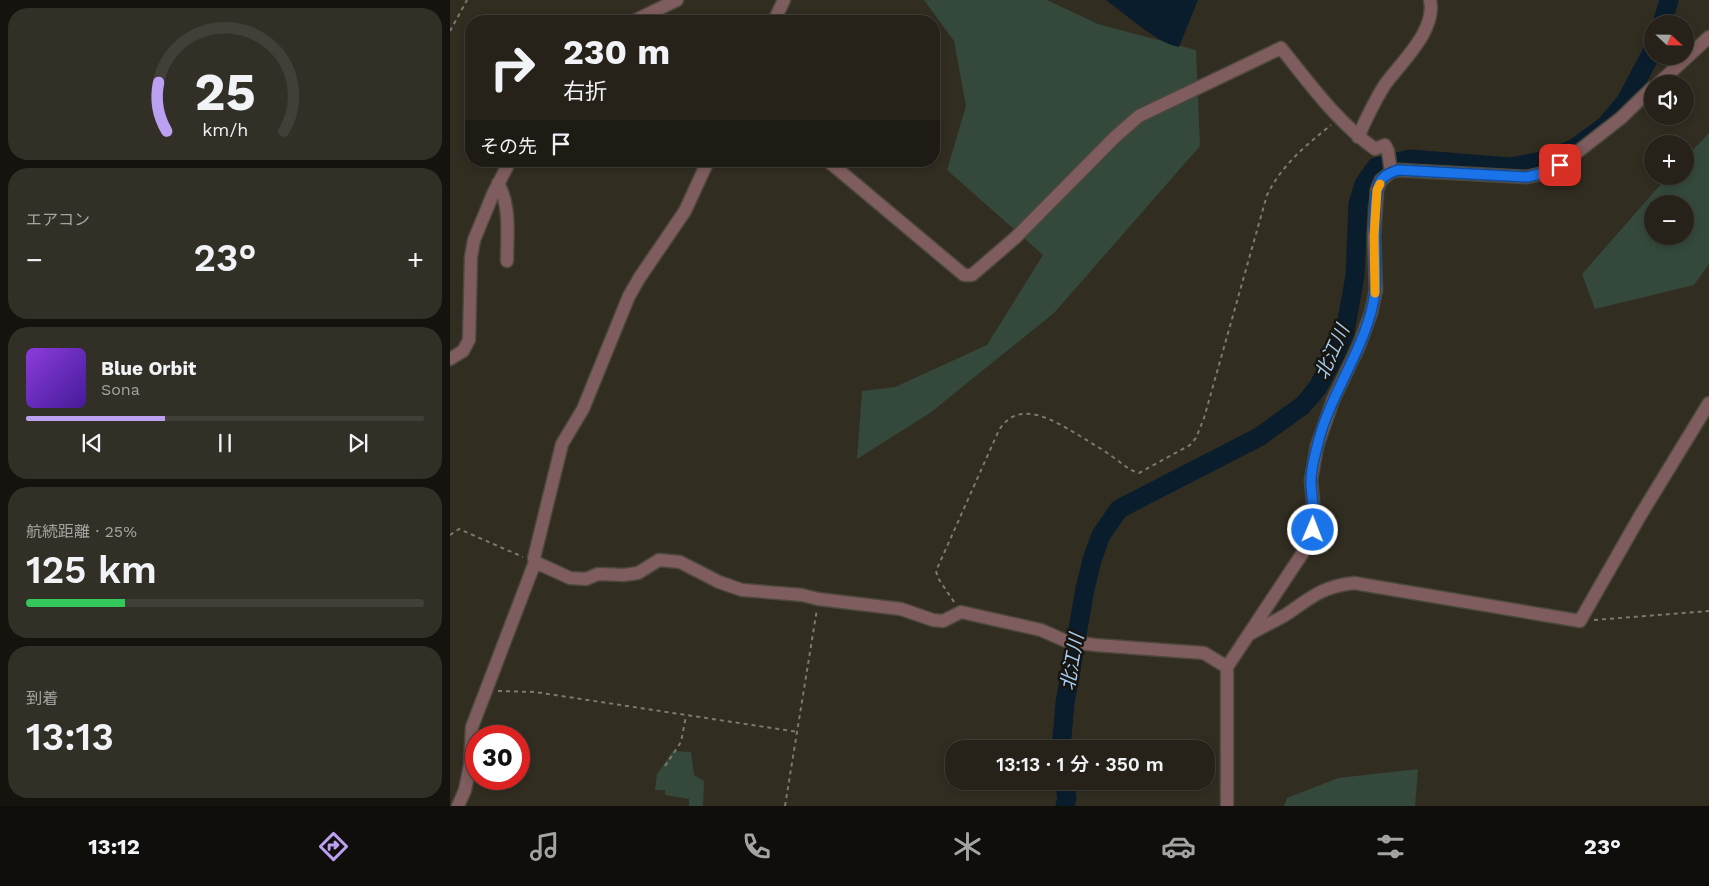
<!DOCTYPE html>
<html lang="ja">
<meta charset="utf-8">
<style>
:root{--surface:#262219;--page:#322f26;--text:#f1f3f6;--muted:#a4a4a2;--line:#423f38;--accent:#bca0f2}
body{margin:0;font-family:"Work Sans","Noto Sans JP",sans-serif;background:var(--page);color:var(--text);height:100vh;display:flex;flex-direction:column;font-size:19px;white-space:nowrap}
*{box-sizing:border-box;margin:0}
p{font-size:16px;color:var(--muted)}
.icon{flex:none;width:28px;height:28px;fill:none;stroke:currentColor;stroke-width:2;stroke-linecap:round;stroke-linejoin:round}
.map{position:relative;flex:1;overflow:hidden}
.side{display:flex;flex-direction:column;gap:8px;padding:8px;background:#15130e;width:450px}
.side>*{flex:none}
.top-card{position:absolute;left:15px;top:15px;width:475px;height:152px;border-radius:20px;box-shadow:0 2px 8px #0003,0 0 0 1px var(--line);background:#262219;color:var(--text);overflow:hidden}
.needle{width:32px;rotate:112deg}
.tools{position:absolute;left:1194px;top:15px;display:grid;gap:10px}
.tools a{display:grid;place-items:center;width:50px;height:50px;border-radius:50%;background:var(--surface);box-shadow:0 2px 8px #0003,0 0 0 1px var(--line);font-size:25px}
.speed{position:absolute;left:15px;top:725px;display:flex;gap:10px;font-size:25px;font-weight:700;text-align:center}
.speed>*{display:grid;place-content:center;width:65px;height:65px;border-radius:50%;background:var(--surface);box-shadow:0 2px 8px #0003,0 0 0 1px var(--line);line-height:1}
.speed .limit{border:8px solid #d22;background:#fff;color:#111}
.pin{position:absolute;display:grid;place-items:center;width:42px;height:42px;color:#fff;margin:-21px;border-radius:10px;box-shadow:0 2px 8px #0006}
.me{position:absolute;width:55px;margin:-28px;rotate:1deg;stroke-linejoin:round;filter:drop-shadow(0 0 4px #0008)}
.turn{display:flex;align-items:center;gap:18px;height:105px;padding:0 15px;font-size:22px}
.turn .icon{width:65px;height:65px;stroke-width:2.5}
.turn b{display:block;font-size:35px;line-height:42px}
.then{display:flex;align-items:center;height:48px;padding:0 15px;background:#0003;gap:10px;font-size:19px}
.big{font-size:38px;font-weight:600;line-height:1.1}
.side .card{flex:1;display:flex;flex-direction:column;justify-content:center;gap:8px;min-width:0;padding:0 18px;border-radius:20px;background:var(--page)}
.side .dial{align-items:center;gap:0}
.dial svg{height:130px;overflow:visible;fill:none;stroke:var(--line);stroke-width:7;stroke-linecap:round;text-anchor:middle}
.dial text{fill:var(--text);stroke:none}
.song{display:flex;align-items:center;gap:15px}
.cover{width:60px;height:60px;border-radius:8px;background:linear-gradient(135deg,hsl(270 70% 55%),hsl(260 70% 35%))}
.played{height:5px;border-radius:2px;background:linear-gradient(90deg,var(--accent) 35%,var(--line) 35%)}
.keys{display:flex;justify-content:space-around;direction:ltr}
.heat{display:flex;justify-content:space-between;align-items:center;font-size:28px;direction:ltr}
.charge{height:8px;border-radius:4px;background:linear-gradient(90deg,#34c759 25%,var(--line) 0)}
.trip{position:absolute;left:495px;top:740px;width:270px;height:50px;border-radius:20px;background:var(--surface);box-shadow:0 2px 8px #0003,0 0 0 1px var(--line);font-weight:600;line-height:50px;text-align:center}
.dock{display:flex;height:80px;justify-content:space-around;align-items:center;background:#0f0e0a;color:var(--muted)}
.dock .icon{width:35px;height:35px}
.dock .selected{color:var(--accent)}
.dock b{font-size:22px;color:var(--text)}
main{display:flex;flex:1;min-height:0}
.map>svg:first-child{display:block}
.green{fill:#34483b;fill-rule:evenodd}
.water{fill:#0a1d2d}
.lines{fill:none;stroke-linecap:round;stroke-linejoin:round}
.river{stroke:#0a1d2d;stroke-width:19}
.street-casing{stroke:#4c483c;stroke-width:15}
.path{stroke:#7d796f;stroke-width:2;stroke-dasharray:4 4;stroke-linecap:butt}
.street{stroke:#7f5d5e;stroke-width:12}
.route-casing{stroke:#114b97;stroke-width:12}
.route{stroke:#1a73e8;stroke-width:9}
.slow{stroke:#f59e0b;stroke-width:9}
.labels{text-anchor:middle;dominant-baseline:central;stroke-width:5;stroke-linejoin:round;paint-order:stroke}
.water-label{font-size:19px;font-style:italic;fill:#a3ccf3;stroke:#181510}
</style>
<main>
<section class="side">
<div class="card dial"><svg viewBox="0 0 100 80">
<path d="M14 69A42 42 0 1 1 86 69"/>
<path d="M14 69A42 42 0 0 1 9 39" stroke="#bca0f2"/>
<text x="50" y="56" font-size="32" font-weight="700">25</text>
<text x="50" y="72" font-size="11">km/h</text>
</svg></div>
<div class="card"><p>エアコン</p>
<div class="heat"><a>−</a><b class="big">23°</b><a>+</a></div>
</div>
<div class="card">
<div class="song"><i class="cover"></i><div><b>Blue Orbit</b><p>Sona</p></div></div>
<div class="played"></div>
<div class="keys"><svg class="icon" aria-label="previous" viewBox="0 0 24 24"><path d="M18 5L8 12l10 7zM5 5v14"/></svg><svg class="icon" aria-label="pause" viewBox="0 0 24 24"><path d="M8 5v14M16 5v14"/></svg><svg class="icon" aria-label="next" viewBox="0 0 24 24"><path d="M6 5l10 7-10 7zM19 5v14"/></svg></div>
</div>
<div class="card"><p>航続距離 · 25%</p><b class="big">125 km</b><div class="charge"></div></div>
<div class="card"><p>到着</p><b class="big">13:13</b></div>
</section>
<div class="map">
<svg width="1259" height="806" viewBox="0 0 1259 806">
<rect width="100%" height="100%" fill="#322d21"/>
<!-- green -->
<path class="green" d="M 474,0 L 597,0 L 648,24 L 746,50 L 750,146 L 604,313 L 480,413 L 407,459 L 412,391 L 445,387 L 537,345 L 593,255 L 497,170 L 516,106 L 504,41 Z
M 1259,133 L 1259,264 L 1244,285 L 1145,309 L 1132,274 L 1218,176 L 1235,176 L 1235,158 ZM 1202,204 L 1235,204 L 1235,236 L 1202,236 Z
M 223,751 L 241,752 L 244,775 L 254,781 L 253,806 L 239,806 L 239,799 L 215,795 L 215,790 L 205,790 L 207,774 Z
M 968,769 L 965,806 L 834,806 L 837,798 L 888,778 Z"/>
<!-- water -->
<path class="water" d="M 656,0 L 748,0 L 729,47 C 708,44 674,13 656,0 Z"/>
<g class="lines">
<!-- river -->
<path class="river" d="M 1212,24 L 1219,0
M 611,749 L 615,703 L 635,589 L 642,560 L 651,535 L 669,509 L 809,437 L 852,406 L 860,397 L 868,387 L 885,355 L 895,332 L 905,276 L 908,204 L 914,184 L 926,167 L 960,159 L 1061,167 L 1100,159 L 1125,148 L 1155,126 L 1176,101 L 1202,52
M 614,781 L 617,798 L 615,806"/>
<defs>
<path id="street" d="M 184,21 L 227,0
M 324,21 L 334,0
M 1208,84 L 1259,37
M 908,137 C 916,119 924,102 934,86 C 950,63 987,31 980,0
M 378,161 L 514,275 L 522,275 L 565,238 L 665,137 L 689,116 L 831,48 C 860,84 887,122 925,149 L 935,145 L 938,151 L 941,172
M 48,183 C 61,207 57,234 57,261
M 0,359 L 13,351 L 19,340 L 21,257 L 24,240 L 43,194 L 60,161
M 85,562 L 120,578 L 136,579 L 148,574 L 174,575 L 188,573 L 209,560 L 230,562 L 269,582 L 292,590 L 352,595 L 368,599 L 451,609 L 483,620 L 493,621 L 511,612 L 591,630 L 616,641 L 645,645 L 754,653 L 777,667
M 802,633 C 813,626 826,621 837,614 C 861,597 874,586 904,583 L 1130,621 L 1190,516 L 1259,403
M 8,806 L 15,790 L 20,765 L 22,727 L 85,562 L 84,558 L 112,444 L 133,409 L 179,296 L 190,277 L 235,211 L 258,161
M 777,806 L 777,667 L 852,554 L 863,530 L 864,513 L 861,480 L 867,446 L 883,400 L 909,346 L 921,313 L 926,290 L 924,236 L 927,190 L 931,180 L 941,172 L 948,170 L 1077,177 L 1098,172 L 1121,157 L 1171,118 L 1202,88"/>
</defs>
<!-- street casing -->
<use href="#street" class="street-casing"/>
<!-- path -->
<path class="path" d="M 0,31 L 17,0
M 0,535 L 9,529 L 73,557
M 504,602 L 488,578 L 486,571 L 549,430 C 570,397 606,422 630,436 C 641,443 652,449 663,457 C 672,463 678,470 689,473 L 740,445 L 746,438 L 754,418 L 817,195 C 832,165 855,146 881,125
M 1144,620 L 1259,611
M 48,691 L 85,692 L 348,732
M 215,766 L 231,742 L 236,716
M 335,806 L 367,609"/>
<!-- street -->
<use href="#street" class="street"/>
</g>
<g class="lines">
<defs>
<path id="route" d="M 863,530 C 866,513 861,498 861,481 C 861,470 864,458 867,447 C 879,393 918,347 925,292 C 928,269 919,194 932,179 C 936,174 942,172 948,170 L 1077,177 L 1098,172 L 1110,165"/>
</defs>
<!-- route casing -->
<use href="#route" class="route-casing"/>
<!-- route -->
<use href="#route" class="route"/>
<!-- slow -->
<path class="slow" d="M 925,293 L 924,236 L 927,190 L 930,184"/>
</g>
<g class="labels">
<!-- water labels -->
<g class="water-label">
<text transform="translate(882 352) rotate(-66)">北江川</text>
<text transform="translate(622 662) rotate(-80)">北江川</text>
</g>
</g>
</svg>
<div class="tools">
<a><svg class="needle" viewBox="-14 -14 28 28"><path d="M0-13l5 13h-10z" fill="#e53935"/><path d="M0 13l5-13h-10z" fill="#a4a4a2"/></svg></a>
<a><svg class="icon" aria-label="sound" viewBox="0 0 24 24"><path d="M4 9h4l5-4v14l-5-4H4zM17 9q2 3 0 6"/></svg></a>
<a>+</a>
<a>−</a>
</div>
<div class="speed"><div class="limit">30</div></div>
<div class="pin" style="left:1110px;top:165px;background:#d93025"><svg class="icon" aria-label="arrive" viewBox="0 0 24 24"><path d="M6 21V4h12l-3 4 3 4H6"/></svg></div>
<svg class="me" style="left:863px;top:530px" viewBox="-20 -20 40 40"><circle r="17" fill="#1a73e8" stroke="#fff" stroke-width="3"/><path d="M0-11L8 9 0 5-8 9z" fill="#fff"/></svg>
<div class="trip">13:13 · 1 分 · 350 m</div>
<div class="top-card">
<div class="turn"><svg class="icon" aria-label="right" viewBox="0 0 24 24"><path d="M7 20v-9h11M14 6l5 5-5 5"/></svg><div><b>230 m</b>右折</div></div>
<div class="then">その先<svg class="icon" aria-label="arrive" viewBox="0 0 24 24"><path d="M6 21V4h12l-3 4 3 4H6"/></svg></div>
</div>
</div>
</main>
<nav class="dock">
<b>13:12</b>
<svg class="icon selected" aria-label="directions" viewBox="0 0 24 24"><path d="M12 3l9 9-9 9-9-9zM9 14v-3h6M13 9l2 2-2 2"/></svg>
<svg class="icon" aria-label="music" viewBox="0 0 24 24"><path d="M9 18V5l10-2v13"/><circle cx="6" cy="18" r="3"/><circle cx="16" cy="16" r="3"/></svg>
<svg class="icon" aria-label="phone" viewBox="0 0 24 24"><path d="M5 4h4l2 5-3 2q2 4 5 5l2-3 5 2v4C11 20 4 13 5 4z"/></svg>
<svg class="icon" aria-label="climate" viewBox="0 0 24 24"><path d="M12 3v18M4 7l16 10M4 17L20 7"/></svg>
<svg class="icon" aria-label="car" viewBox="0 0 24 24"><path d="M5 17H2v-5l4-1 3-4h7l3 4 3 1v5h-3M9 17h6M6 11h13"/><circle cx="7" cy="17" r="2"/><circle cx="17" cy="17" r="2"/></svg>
<svg class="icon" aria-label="filters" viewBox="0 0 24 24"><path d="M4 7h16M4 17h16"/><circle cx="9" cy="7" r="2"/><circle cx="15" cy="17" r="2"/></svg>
<b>23°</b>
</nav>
